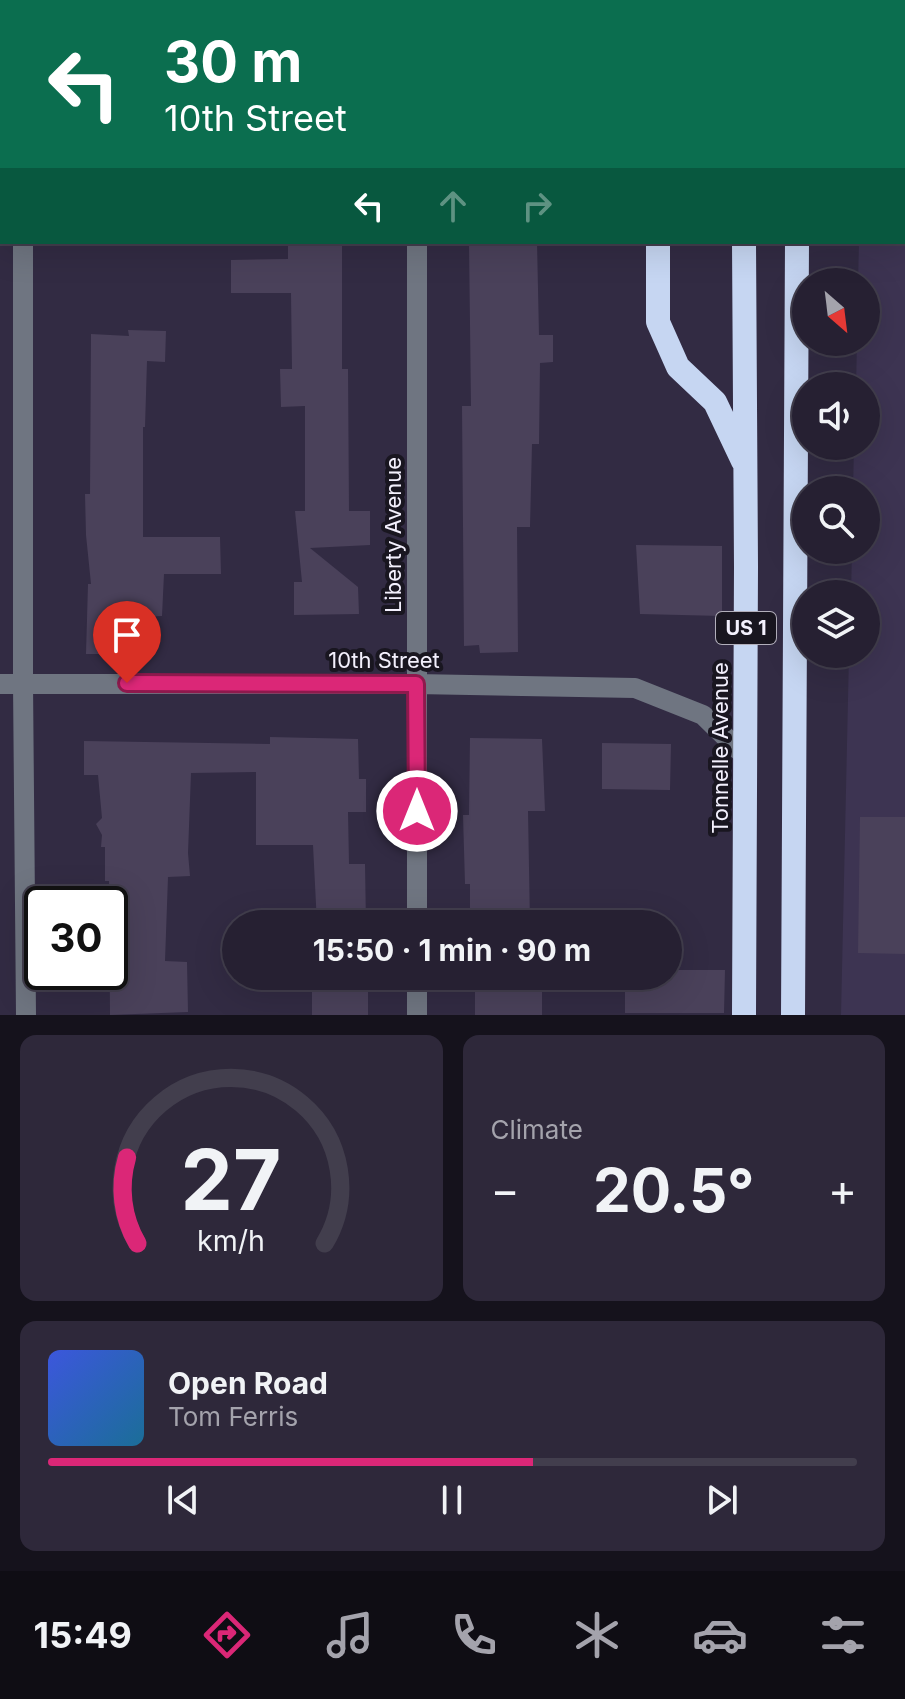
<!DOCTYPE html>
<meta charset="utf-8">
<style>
:root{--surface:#262032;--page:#2e283a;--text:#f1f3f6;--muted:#a4a3ac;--line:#423e4d;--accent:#db2777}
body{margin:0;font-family:Inter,sans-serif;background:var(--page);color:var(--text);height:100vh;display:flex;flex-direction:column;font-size:30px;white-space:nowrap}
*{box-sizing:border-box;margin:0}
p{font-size:26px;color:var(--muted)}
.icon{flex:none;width:44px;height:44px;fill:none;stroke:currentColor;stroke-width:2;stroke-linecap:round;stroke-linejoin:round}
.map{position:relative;height:1015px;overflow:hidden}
.panel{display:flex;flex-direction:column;gap:20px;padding:20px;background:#15121c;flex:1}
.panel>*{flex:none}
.banner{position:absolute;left:0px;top:0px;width:906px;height:244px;box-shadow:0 8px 32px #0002,0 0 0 2px var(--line);background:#0b6e4f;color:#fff;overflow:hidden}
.needle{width:52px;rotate:152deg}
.controls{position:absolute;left:792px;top:268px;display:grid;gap:16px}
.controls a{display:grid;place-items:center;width:88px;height:88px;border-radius:50%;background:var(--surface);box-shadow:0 8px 32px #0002,0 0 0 2px var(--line);font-size:40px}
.speed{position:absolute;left:24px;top:886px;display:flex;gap:16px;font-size:40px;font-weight:700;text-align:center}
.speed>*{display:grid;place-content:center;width:104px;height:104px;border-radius:50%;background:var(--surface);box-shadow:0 8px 32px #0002,0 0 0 2px var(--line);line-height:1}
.speed .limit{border:4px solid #111;border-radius:12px;background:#fff;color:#111}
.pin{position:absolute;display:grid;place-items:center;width:68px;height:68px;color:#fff;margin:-82px -34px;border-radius:50% 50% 50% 0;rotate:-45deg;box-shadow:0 0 8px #0007}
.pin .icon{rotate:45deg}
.me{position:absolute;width:88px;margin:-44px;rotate:0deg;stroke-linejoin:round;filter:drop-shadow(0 0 6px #0008)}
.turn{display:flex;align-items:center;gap:28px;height:168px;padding:0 32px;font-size:36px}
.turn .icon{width:104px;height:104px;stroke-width:2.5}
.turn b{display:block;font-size:56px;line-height:68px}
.lanes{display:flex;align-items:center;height:76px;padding:0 32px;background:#0003;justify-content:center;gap:40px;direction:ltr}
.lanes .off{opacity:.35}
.big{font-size:60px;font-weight:700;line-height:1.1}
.panel .card{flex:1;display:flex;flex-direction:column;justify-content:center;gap:12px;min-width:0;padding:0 28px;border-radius:16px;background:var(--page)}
.panel .dial{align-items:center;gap:0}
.dial svg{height:208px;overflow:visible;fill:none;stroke:var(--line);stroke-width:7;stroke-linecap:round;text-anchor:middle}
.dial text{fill:var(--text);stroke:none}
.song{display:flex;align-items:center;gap:24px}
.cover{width:96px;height:96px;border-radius:12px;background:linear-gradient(135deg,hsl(230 70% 55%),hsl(200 70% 35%))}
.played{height:8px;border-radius:4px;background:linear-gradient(90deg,var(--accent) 60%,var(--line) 60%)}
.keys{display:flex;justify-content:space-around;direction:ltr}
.heat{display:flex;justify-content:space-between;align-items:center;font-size:44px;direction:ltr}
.panel .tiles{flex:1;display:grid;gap:20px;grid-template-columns:1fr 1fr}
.card:last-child{grid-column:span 2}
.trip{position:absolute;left:222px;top:910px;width:460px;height:80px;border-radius:40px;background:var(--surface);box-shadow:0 8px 32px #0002,0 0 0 2px var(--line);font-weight:700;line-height:80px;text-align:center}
.menu{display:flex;height:128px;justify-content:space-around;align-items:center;background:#0f0d14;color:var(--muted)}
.menu .icon{width:56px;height:56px}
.menu .selected{color:var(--accent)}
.menu b{font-size:36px;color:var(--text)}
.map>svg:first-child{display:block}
.built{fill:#3d3452}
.building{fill:#4a415a}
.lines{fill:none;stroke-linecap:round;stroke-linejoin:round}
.minor{stroke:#6f7581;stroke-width:20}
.highway{stroke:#c6d6f2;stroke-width:24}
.route-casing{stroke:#8e194d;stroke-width:20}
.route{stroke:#db2777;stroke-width:14}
.labels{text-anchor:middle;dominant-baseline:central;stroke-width:8;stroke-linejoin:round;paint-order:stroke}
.shield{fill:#191620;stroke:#b2afbb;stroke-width:2}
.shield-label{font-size:20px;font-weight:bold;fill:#f3f0fd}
.street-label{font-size:22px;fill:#f3f0fd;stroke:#191620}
</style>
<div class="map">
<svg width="905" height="1015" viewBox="0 0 905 1015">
<rect width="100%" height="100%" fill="#322b43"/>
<!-- built -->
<path class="built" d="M 882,0 L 905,0 L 905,1015 L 841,1015 L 849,654 L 866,654 L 866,594 L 851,594 L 852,550 L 866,550 L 866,490 L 853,490 L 854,446 L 866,446 L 866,386 L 856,386 L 857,342 L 866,342 L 866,282 L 858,282 L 859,242 L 904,242 L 904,2 L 882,2 Z"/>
<!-- building -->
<path class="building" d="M 288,242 L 342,242 L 342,369 L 348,369 L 349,511 L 370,511 L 370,545 L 310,548 L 358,587 L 359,614 L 294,615 L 294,582 L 302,582 L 295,511 L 305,511 L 305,406 L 281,407 L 280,369 L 292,369 L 291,293 L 231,293 L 231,260 L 288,259 Z
M 469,242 L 537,242 L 539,335 L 553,335 L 553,362 L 540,363 L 539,444 L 532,444 L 530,527 L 517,527 L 518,652 L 480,653 L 479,645 L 464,646 L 462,406 L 471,406 Z
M 128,330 L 166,331 L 165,362 L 147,361 L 145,427 L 143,427 L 143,537 L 220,537 L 221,574 L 164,574 L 162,616 L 141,617 L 141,654 L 86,654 L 88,584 L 91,584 L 86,535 L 85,494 L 90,494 L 91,334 L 129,336 Z
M 636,545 L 722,546 L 722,616 L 640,614 Z
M 270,737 L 358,739 L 359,779 L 366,779 L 366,812 L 348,812 L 349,864 L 365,864 L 366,924 L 317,924 L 313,845 L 256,845 L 256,772 L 191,773 L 188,853 L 190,876 L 168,877 L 165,961 L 187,962 L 188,1012 L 110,1015 L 109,881 L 105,881 L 105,847 L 101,847 L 102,835 L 96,824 L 102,818 L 98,775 L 84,775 L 84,741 L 270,744 Z
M 470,738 L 542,739 L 545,811 L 528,811 L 530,924 L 470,924 L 470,884 L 465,884 L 463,815 L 469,815 Z
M 602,743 L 671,744 L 670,790 L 602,789 Z
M 860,817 L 905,817 L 905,954 L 858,953 Z
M 668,970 L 725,970 L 724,1013 L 625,1013 L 625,976 L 668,976 Z
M 312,976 L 368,976 L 368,1015 L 312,1015 Z
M 475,976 L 542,976 L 542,1015 L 475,1015 Z"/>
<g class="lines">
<!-- minor -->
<path class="minor" d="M 24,2 L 24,0
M 417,2 L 417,0
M 904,148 L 905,148
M 23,242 L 23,683 L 26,1015
M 0,684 L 416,684 L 635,688 L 703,715 L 745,756
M 417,924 L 417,242
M 417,976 L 417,1015"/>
<!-- highway -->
<path class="highway" d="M 658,2 L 658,0
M 743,2 L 743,0
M 797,2 L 797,0
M 835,2 L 836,0
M 658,242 L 658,322 L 678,367 L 715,402 L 743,461
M 744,242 L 746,567 L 744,1015
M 793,1015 L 797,242"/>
</g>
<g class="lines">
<defs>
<path id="route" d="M 127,683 L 416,684 L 417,811"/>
</defs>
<!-- route casing -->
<use href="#route" class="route-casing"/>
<!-- route -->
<use href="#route" class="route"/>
</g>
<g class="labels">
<!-- shield labels -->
<rect class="shield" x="716" y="612" width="60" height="32" rx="6"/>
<g class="shield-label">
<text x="746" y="628">US 1</text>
</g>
<!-- street labels -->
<g class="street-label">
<text transform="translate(393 535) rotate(-90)">Liberty Avenue</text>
<text x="384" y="660">10th Street</text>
<text transform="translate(720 748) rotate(-90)">Tonnelle Avenue</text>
</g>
</g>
</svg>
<div class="controls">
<a><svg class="needle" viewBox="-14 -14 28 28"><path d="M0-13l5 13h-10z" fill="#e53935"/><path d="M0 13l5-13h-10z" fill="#a4a3ac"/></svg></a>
<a><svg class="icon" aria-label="sound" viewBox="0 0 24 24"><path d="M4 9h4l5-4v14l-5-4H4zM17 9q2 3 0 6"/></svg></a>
<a><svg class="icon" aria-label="search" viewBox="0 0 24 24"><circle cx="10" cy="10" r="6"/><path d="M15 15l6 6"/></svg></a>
<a><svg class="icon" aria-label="layers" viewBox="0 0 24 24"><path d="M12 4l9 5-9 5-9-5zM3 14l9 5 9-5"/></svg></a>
</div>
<div class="speed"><div class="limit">30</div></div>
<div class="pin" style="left:127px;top:683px;background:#d93025"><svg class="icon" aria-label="arrive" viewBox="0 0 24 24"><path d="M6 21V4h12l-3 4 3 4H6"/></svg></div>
<svg class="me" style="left:417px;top:811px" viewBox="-20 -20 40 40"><circle r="17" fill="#db2777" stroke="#fff" stroke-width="3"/><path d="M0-11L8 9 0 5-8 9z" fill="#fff"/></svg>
<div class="trip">15:50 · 1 min · 90 m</div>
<div class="banner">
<div class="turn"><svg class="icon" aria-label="left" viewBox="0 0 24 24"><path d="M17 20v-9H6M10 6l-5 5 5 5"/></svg><div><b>30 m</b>10th Street</div></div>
<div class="lanes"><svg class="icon" aria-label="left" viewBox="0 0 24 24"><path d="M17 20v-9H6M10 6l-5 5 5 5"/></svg><svg class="icon off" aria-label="ahead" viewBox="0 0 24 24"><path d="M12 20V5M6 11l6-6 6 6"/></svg><svg class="icon off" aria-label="right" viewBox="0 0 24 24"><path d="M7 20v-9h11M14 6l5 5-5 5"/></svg></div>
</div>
</div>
<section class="panel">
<div class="tiles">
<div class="card dial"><svg viewBox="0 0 100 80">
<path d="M14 69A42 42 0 1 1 86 69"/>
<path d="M14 69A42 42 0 0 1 10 36" stroke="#db2777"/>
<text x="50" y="56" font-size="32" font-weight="700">27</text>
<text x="50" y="72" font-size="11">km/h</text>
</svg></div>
<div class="card"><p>Climate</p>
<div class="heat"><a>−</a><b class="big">20.5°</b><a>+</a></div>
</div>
<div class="card">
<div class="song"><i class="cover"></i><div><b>Open Road</b><p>Tom Ferris</p></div></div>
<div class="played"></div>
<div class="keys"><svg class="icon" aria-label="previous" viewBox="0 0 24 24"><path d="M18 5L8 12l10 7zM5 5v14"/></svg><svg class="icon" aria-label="pause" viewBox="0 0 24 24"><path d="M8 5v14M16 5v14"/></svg><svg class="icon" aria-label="next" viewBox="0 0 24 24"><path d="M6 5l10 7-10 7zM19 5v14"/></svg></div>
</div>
</div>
</section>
<nav class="menu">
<b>15:49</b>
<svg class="icon selected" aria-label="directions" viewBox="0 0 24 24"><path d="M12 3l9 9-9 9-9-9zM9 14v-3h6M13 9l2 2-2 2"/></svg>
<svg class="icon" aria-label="music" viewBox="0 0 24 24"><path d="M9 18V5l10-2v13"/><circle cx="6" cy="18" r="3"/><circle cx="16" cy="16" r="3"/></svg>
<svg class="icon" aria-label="phone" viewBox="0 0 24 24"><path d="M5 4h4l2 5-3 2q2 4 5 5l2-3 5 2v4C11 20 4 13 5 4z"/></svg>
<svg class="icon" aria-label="climate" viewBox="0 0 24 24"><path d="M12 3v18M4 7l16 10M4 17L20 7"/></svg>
<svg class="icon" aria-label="car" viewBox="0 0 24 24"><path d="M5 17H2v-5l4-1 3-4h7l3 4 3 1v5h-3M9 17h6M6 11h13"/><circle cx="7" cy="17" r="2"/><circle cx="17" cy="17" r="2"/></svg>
<svg class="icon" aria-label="filters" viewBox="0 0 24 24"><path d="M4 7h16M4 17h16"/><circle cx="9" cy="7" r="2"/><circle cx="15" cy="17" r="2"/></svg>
</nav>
